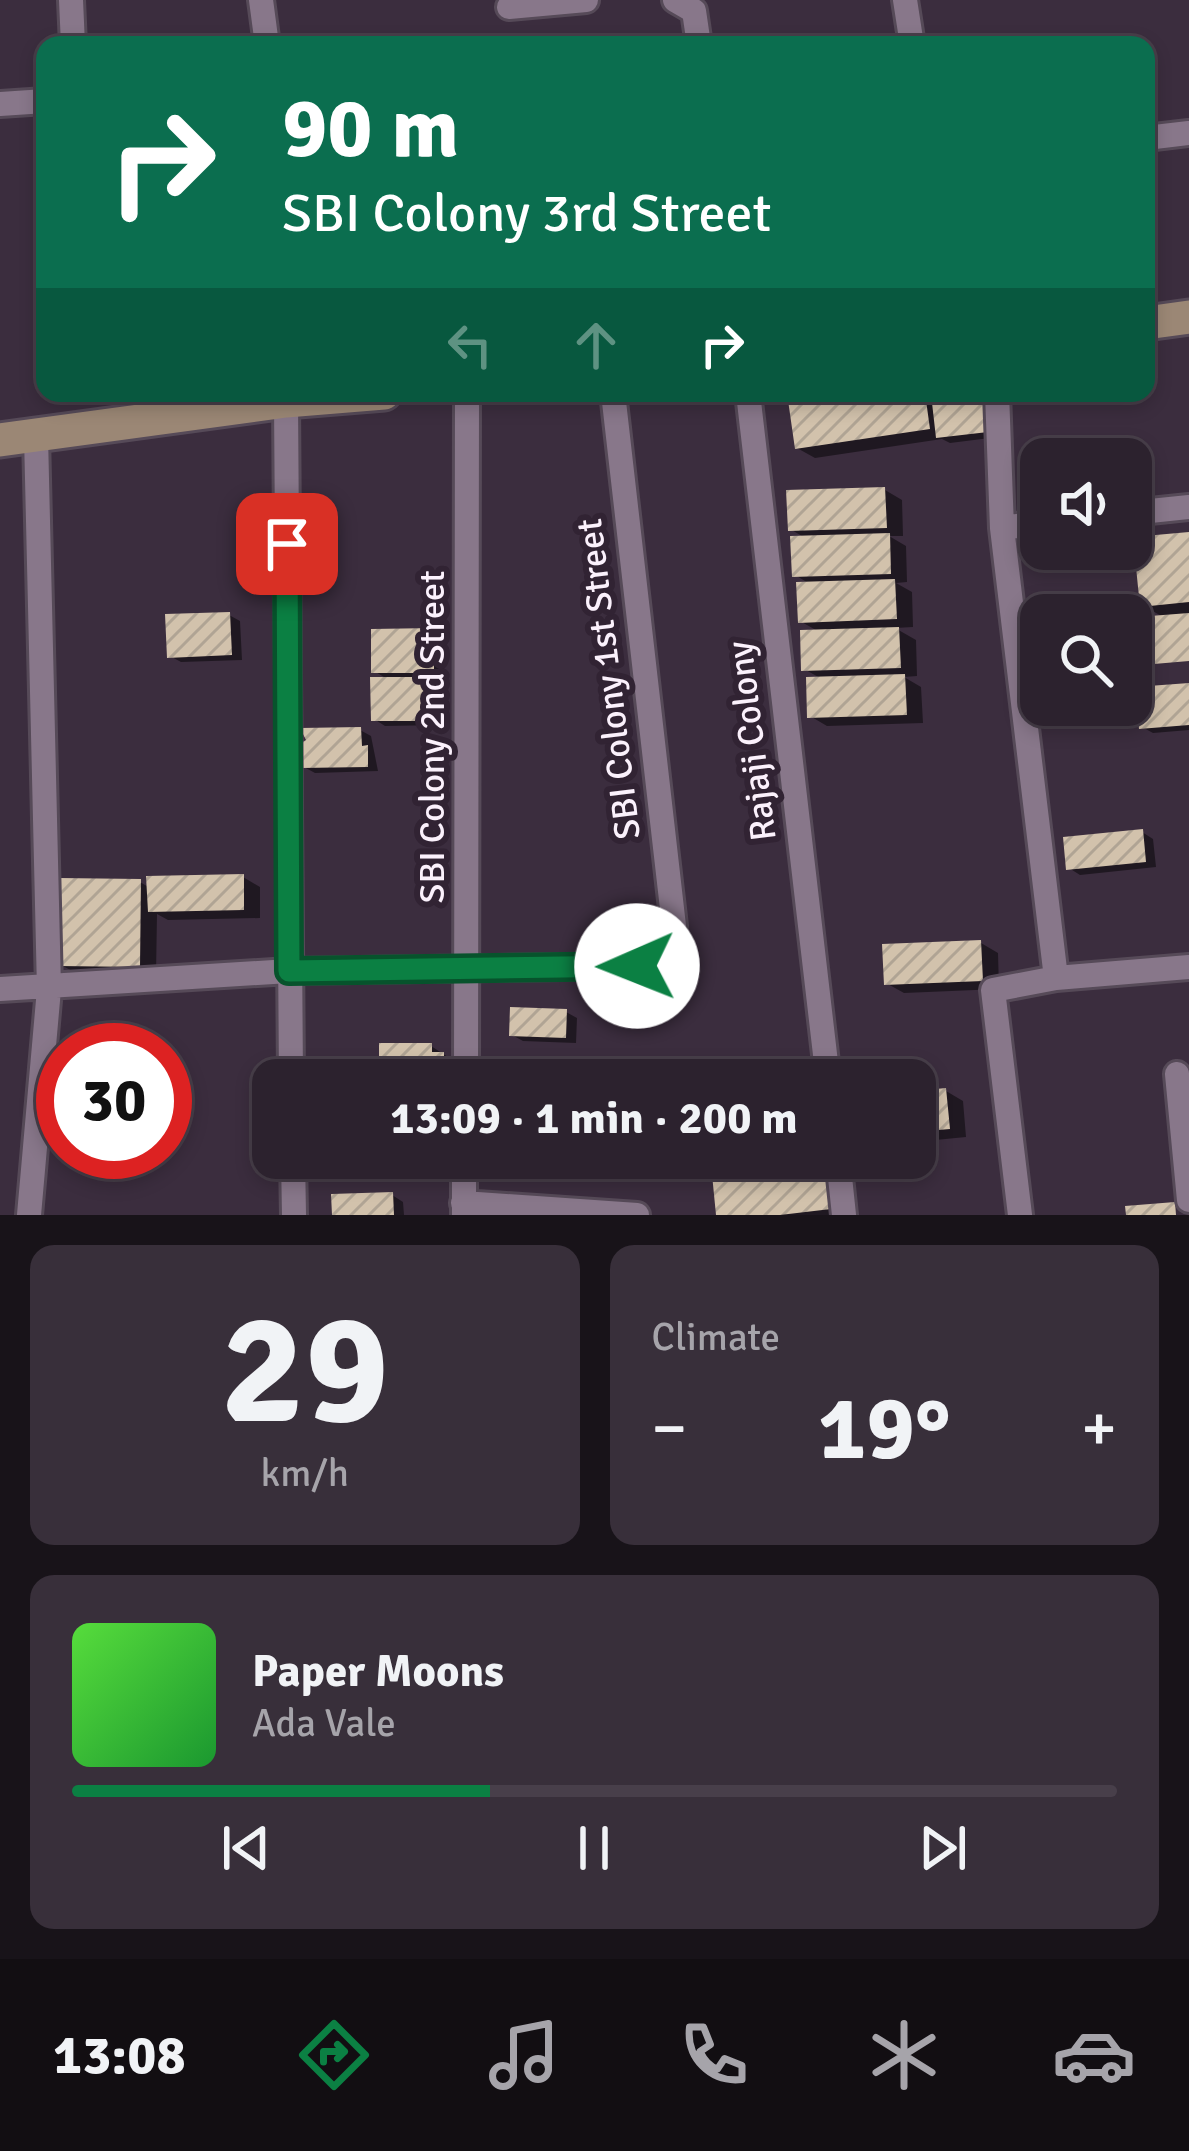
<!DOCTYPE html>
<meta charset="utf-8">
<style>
:root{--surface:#2c222e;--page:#382f3a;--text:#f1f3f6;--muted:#a6a4aa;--line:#483f4a;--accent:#0b8043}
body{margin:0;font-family:Signika,sans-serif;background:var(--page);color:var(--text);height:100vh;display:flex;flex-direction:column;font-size:45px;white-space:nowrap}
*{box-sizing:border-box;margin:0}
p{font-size:39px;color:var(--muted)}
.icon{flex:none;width:66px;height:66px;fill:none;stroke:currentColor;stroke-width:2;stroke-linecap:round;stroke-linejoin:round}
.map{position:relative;height:1215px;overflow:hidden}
.details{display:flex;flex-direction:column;gap:30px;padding:30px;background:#181319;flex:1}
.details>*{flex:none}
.guide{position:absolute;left:36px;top:36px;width:1119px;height:366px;border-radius:24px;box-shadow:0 6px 18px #0003,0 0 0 3px var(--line);background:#0b6e4f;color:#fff;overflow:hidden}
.controls{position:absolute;left:1020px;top:438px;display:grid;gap:24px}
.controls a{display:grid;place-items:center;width:132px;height:132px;border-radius:24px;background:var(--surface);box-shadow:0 6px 18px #0003,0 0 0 3px var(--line);font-size:60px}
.speed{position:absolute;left:36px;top:1023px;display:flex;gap:24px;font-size:60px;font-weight:700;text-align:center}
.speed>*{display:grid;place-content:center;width:156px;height:156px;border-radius:50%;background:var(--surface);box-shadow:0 6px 18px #0003,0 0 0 3px var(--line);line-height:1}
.speed .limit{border:18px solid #d22;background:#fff;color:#111}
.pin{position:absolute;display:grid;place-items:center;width:102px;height:102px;color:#fff;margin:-51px;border-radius:24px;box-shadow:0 6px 18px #0006}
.me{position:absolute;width:132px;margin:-66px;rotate:269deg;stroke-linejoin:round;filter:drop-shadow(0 0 9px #0008)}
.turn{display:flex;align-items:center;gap:42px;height:252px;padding:0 48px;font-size:54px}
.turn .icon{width:156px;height:156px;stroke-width:2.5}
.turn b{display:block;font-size:84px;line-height:102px}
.lanes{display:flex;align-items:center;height:114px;padding:0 48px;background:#0003;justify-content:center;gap:60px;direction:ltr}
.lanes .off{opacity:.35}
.big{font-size:90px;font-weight:700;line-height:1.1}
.details .widget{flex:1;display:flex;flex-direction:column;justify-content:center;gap:18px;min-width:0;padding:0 42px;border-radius:24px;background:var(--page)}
.details .dial{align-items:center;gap:0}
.dial b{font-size:156px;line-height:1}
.song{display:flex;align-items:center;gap:36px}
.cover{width:144px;height:144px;border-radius:18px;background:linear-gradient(135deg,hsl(110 70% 55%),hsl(130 70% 35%))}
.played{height:12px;border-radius:6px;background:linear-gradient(90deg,var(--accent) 40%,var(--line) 40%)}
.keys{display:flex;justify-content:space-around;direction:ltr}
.heat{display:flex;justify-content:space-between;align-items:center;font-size:66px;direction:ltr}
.details .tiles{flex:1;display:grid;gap:30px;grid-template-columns:1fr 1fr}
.widget:last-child{grid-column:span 2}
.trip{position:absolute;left:252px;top:1059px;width:684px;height:120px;border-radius:24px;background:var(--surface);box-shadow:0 6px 18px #0003,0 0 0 3px var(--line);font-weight:700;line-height:120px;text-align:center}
.tab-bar{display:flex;height:192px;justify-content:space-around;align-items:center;background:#120e12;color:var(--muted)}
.tab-bar .icon{width:84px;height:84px}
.tab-bar .on{color:var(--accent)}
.tab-bar b{font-size:54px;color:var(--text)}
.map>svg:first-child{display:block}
.shadow{fill:#0007}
.building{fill:url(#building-hatch)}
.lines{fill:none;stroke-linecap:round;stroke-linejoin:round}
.street-casing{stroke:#564a58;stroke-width:30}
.secondary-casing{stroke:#564a58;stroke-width:39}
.street{stroke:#88778a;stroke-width:24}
.secondary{stroke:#9b8775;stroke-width:33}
.route-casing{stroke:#07532c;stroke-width:30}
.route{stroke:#0b8043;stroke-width:21}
.labels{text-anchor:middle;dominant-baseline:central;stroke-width:12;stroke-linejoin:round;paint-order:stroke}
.street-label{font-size:36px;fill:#fbf1fc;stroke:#312333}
</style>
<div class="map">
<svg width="1189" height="1215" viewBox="0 0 1189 1215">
<defs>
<pattern id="building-hatch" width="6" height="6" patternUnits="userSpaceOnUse" patternTransform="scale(3)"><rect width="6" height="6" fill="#d2c2ac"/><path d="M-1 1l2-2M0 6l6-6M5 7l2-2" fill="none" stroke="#b0a494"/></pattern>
</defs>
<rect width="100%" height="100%" fill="#3b2d3e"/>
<!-- shadow -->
<path class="shadow" d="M 790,393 L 939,393 L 940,396 L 986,393 L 998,437 L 950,443 L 942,439 L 815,458 L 797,448 Z
M 885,490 L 902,500 L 903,536 L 889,536 L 906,546 L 907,582 L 896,583 L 912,592 L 913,627 L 895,628 L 916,640 L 917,676 L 904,677 L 921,687 L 923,723 L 827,726 L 810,716 L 822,679 L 804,669 L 821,633 L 800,621 L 810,584 L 795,575 L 807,539 L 790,529 Z
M 1189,535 L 1189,658 L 1151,661 L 1151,667 L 1145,663 L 1165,618 L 1142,605 Z
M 229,615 L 240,621 L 242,660 L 181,662 L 170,656 Z
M 433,631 L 444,638 L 444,678 L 429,678 L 443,686 L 443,725 L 385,726 L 374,719 L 389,680 L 374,671 Z
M 1189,686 L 1189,730 L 1153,733 L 1142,727 Z
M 360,730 L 371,736 L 378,771 L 315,773 L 304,767 Z
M 1142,832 L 1153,839 L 1156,867 L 1080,875 L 1069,868 Z
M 243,877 L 260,887 L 260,918 L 168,920 L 157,914 L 156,975 L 78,974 L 61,965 L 140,882 L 150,888 Z
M 981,943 L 998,953 L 999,989 L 904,993 L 886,983 Z
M 566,1012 L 577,1018 L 576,1043 L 523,1041 L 512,1035 Z
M 431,1046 L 454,1061 L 454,1080 L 417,1080 L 412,1075 L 393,1075 L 382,1068 Z
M 946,1091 L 963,1101 L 966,1137 L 915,1142 L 915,1094 Z
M 719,1158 L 831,1158 L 847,1215 L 720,1215 L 730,1165 Z
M 392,1195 L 403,1202 L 404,1215 L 335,1215 Z"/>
<!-- building -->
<path class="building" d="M 787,393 L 925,393 L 930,429 L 795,449 Z
M 940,393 L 984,393 L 988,432 L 936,438 L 931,394 Z
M 885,487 L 887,528 L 788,531 L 786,490 Z
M 1189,532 L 1189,602 L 1140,607 L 1133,537 Z
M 890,533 L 891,574 L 792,577 L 790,536 Z
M 895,579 L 897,619 L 798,623 L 796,582 Z
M 230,612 L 232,655 L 167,658 L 165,614 Z
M 1189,613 L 1189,661 L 1142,665 L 1137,617 Z
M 899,627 L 901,668 L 801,671 L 800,630 Z
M 434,628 L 434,673 L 371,673 L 371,629 Z
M 905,674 L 907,715 L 807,718 L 806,677 Z
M 370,677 L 433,677 L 433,721 L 371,721 Z
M 1189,683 L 1189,725 L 1139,729 L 1135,687 Z
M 361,727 L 362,746 L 368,745 L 368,767 L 301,768 L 301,743 L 306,740 L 300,728 Z
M 1143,829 L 1146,862 L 1066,870 L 1063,837 Z
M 244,874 L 244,910 L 148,912 L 146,876 Z
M 59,878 L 141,879 L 140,967 L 58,966 Z
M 981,940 L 983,981 L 884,985 L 882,944 Z
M 510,1007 L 567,1009 L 566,1038 L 509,1036 Z
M 379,1043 L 432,1043 L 432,1052 L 444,1052 L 444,1080 L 414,1080 L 414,1075 L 405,1074 L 404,1070 L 379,1070 Z
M 946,1088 L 950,1129 L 915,1132 L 915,1091 Z
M 762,1158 L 825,1158 L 831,1209 L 780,1215 L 716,1215 L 711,1164 Z
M 393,1192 L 394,1215 L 332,1215 L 331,1194 Z
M 1175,1202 L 1176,1215 L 1126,1215 L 1125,1206 Z"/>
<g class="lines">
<defs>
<path id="street" d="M 71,0 L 73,45
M 261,0 L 267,45
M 675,0 L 694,11 L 699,45
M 905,0 L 912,45
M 509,7 L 586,0
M 0,104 L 45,101
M 1146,138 L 1189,133
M 748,393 L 828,1080
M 997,393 L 1002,528 L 1056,978
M 286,401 L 291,1080
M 1131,513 L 1189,507
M 1002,528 L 1041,523
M 0,989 L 289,971 L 637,966 L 670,955 L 674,926 L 613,393
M 1177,1074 L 1189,1200
M 466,1080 L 467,393
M 293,1158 L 294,1215
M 838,1158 L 844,1215
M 463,1203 L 637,1215
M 29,1215 L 49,989 L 36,436
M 464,1215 L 464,1158
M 1020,1215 L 993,990 L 1056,978 L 1189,967"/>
<path id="secondary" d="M 1146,323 L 1189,317
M 0,440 L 286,401 L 384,393"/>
</defs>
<!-- street casing -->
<use href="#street" class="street-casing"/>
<!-- secondary casing -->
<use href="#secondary" class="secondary-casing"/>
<!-- street -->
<use href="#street" class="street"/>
<!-- secondary -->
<use href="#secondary" class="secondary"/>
</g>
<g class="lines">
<defs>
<path id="route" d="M 287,544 L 289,971 L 637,966"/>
</defs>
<!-- route casing -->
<use href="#route" class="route-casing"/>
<!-- route -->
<use href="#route" class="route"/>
</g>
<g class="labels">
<!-- street labels -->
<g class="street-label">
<text transform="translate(609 679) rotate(-97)">SBI Colony 1st Street</text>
<text transform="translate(432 737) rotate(-90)">SBI Colony 2nd Street</text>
<text transform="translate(752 741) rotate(-97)">Rajaji Colony</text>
</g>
</g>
</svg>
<div class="controls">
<a><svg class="icon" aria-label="sound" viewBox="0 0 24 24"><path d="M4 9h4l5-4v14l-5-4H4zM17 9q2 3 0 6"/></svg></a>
<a><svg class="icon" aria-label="search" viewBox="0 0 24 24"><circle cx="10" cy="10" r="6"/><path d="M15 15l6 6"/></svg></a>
</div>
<div class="speed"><div class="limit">30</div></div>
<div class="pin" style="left:287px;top:544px;background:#d93025"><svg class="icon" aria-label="arrive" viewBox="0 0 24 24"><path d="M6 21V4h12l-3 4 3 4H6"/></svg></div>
<svg class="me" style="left:637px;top:966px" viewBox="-20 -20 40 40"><circle r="19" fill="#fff"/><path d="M0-13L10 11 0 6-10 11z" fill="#0b8043"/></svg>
<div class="trip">13:09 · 1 min · 200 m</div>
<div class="guide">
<div class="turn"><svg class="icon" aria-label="right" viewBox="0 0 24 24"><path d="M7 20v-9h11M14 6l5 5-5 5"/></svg><div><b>90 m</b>SBI Colony 3rd Street</div></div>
<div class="lanes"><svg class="icon off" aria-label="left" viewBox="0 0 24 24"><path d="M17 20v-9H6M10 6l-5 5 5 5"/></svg><svg class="icon off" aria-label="ahead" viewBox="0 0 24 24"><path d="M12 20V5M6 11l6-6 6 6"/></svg><svg class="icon" aria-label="right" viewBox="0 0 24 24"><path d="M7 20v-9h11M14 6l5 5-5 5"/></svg></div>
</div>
</div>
<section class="details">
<div class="tiles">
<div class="widget dial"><b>29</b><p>km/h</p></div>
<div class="widget"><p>Climate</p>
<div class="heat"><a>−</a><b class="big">19°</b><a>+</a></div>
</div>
<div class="widget">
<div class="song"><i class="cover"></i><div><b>Paper Moons</b><p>Ada Vale</p></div></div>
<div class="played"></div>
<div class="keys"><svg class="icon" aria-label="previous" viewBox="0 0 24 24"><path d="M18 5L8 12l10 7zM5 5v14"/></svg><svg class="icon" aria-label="pause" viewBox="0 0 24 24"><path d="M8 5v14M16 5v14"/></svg><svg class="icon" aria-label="next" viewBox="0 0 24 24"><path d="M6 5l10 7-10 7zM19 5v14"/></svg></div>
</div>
</div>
</section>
<nav class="tab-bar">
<b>13:08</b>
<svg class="icon on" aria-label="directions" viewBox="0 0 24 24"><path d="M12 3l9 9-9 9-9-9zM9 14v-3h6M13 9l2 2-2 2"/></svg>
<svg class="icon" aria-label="music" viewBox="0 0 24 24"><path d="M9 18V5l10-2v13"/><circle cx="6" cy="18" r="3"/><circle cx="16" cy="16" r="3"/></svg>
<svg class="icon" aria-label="phone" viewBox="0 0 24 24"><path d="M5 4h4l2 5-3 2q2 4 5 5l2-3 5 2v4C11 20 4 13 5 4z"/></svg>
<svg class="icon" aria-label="climate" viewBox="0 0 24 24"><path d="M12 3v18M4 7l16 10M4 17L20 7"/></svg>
<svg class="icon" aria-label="car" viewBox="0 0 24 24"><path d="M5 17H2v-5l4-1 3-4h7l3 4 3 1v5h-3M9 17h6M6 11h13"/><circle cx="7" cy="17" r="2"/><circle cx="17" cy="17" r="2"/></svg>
</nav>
